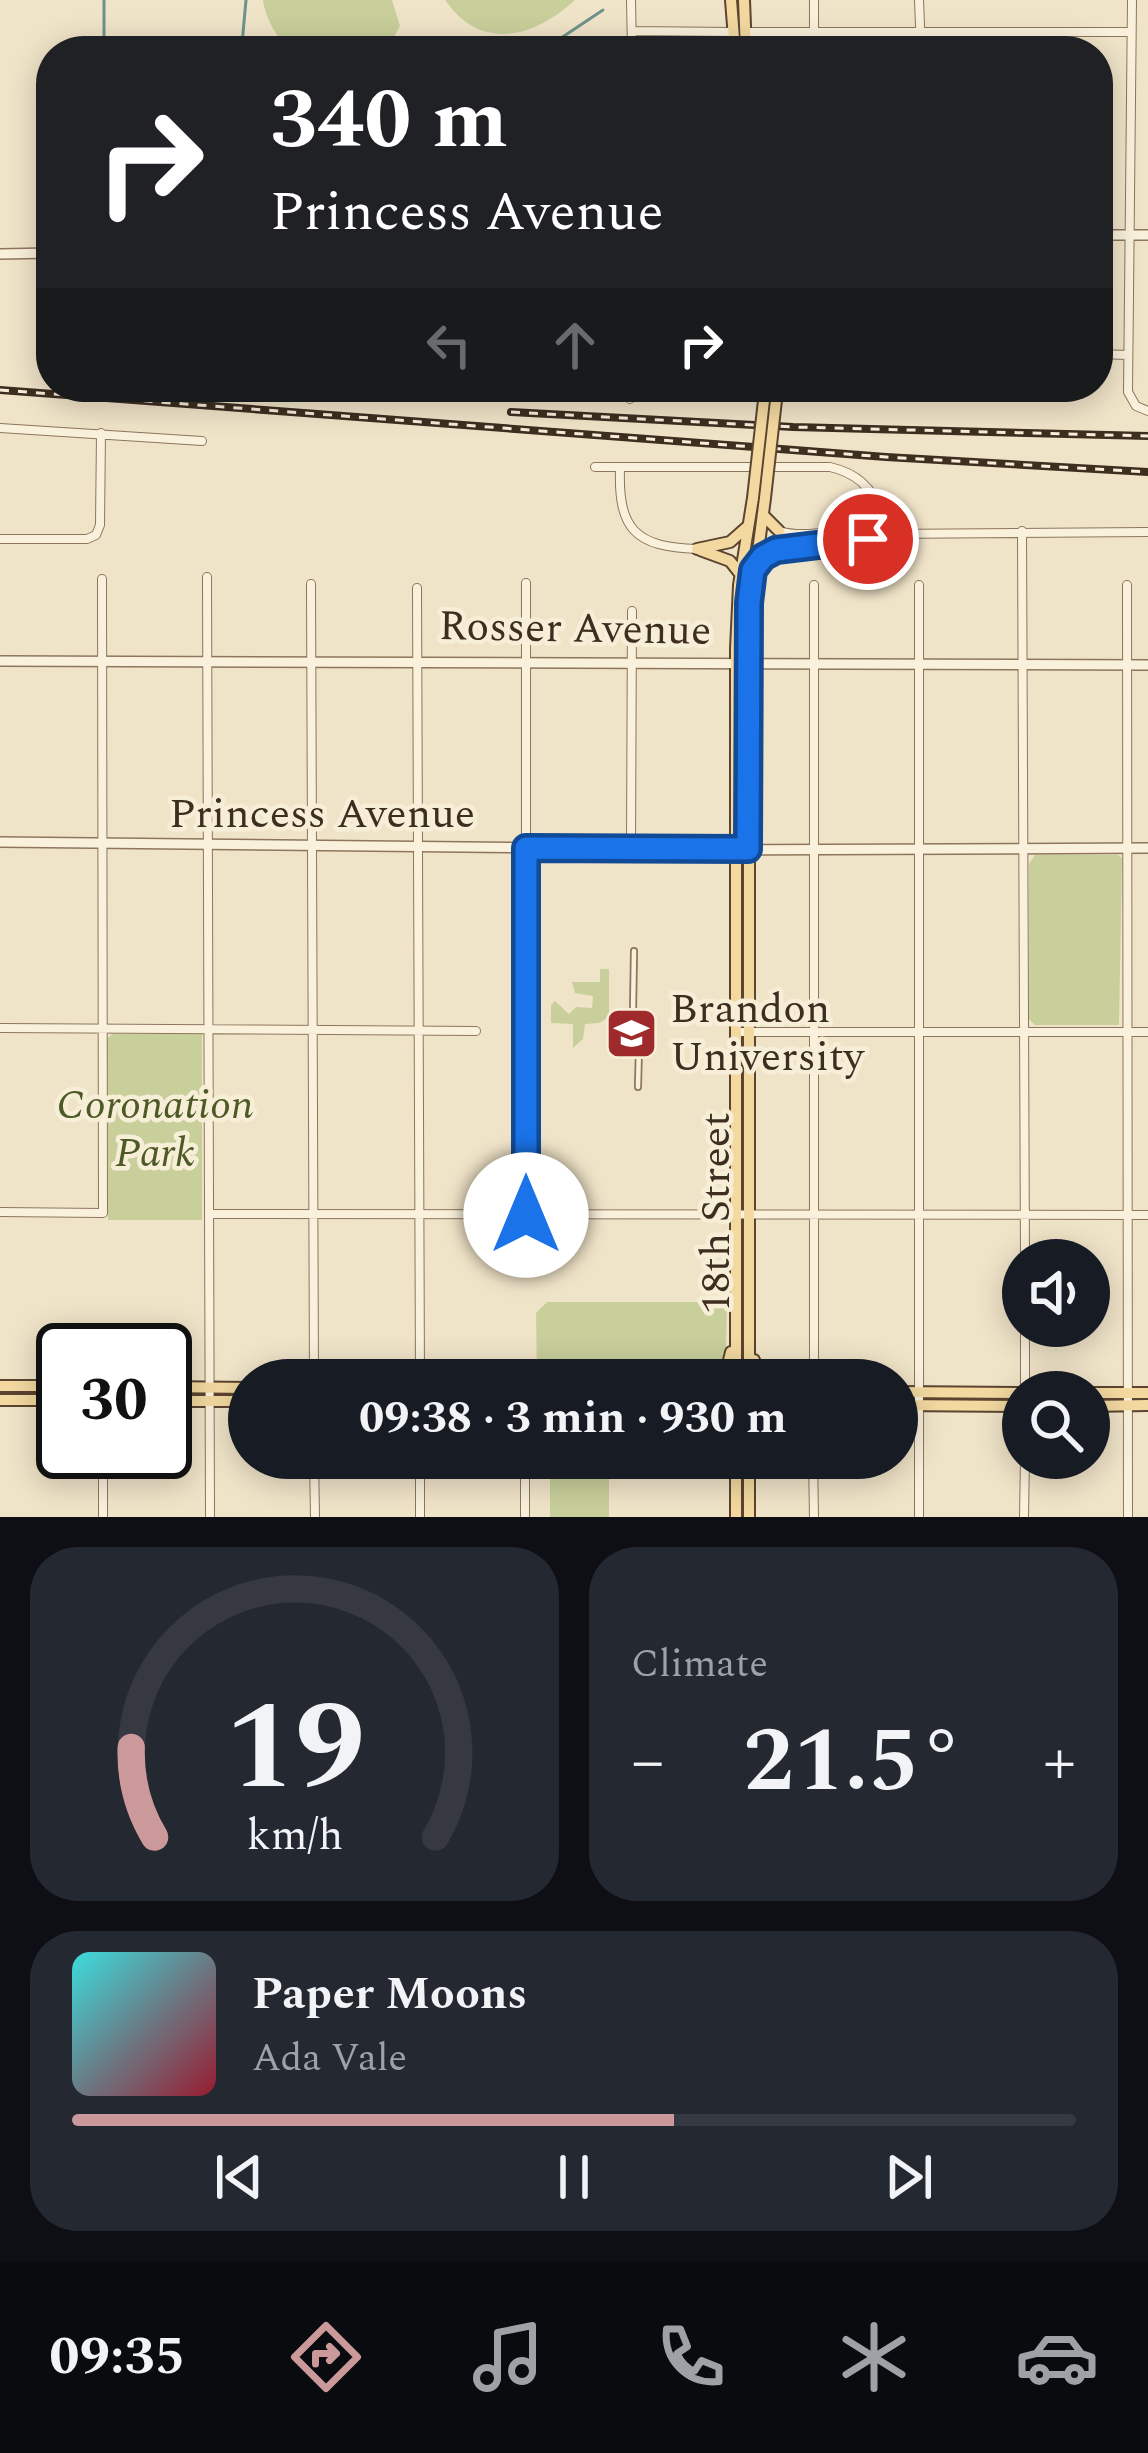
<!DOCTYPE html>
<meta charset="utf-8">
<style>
:root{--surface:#171b24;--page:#242831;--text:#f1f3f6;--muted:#9ea1a6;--line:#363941;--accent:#cc999b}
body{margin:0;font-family:Spectral,serif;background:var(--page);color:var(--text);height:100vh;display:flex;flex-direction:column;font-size:45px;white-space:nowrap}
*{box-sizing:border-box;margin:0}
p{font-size:39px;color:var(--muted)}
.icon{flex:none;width:66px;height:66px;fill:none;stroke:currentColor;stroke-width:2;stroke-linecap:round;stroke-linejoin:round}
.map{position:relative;height:1517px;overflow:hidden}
.side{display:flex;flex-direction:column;gap:30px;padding:30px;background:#0d0f14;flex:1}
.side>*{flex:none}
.guide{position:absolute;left:36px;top:36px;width:1077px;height:366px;border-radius:48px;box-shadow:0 6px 30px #0003;background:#202124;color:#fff;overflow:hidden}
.controls{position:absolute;left:1002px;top:1239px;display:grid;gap:24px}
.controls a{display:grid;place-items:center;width:108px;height:108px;border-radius:50%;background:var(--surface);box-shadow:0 6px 30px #0003;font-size:60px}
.speed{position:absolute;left:36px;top:1323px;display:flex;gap:24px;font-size:60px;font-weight:700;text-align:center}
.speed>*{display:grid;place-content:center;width:156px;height:156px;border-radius:50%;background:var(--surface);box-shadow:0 6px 30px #0003;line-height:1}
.speed .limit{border:6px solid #111;border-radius:18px;background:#fff;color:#111}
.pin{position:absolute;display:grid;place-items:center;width:102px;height:102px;color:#fff;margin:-51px;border:6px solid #fff;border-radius:50%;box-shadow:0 3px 12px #0007}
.me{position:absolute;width:132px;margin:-66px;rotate:0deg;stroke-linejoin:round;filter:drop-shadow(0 0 9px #0008)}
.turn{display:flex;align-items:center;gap:42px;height:252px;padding:0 36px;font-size:54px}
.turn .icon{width:156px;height:156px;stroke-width:2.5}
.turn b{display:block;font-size:84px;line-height:102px}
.lanes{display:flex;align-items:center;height:114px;padding:0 36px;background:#0003;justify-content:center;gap:60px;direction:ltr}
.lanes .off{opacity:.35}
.big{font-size:90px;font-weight:700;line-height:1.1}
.side .tile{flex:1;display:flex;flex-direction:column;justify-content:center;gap:18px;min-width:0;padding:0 42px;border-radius:48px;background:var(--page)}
.side .dial{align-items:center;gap:0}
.dial svg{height:312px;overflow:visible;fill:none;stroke:var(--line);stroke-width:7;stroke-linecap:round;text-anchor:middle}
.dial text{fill:var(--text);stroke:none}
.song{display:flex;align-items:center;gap:36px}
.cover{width:144px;height:144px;border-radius:18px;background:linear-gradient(135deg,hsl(180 70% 55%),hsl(350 70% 35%))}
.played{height:12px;border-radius:6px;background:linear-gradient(90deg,var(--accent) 60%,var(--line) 60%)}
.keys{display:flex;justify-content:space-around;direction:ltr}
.heat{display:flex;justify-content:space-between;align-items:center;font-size:66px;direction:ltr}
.side .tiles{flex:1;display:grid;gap:30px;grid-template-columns:1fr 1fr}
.tile:last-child{grid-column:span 2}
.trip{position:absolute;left:228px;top:1359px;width:690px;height:120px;border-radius:60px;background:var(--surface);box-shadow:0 6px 30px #0003;font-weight:700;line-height:120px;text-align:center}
.tab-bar{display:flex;height:192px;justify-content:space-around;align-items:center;background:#090b0e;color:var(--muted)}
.tab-bar .icon{width:84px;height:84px}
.tab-bar .active{color:var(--accent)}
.tab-bar b{font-size:54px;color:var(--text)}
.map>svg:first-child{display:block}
.green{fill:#c9cf9b}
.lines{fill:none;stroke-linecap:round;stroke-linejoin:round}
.stream{stroke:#6f938a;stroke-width:3}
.pedestrian-casing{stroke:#8d765c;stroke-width:8}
.minor-casing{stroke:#8d765c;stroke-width:10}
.tertiary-casing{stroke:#8d765c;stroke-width:12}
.primary-casing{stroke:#5b4430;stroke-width:14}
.pedestrian{stroke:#faf1dc;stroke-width:4.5}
.minor{stroke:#faf1dc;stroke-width:8}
.tertiary{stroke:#faf1dc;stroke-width:9}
.primary{stroke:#f3d9a0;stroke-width:10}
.rail-casing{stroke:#3d2e20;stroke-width:8}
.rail{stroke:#f7eed8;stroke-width:3;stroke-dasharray:9;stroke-linecap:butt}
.primary-bridge-casing{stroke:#5b4430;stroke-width:14;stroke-linecap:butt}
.primary-bridge{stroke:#f3d9a0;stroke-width:10}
.route-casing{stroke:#114b97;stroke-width:30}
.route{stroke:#1a73e8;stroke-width:21}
.labels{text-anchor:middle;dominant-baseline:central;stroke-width:9;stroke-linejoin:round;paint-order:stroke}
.street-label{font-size:42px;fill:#3d2e20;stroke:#f7eed8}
.poi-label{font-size:42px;fill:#3d2e20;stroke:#f7eed8;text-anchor:start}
.park-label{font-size:42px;font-style:italic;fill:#4d5a26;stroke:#f7eed8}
</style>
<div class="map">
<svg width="1148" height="1517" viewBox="0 0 1148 1517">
<rect width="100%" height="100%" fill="#f0e4c8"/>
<!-- green -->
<path class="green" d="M 263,0 L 392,0 L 400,26 C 395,35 392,43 382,48 C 370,53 304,55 293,49 C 277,42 265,16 263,0 Z
M 445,0 L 575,0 C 534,38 481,52 445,0 Z
M 1035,855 L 1118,855 L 1122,858 L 1119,1025 L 1035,1025 L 1029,1019 L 1029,864 Z
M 600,969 L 609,969 L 609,1017 L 599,1023 L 585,1024 L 583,1039 L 573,1048 L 573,1024 L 551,1023 L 551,1005 L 555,1001 L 569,1014 L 576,1007 L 592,1008 L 593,996 L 575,993 L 572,982 L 600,982 Z
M 112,1034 L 202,1034 L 202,1220 L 108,1220 L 107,1039 Z
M 547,1302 L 727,1302 L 726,1348 L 722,1370 L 707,1380 L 537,1380 L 536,1313 Z
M 550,1476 L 609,1476 L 609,1517 L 550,1517 Z"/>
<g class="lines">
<!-- stream -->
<path class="stream" d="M 104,0 L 104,51
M 246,0 L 242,44 L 249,51
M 534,51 L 558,40 L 603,10"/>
<defs>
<path id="pedestrian" d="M 633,1011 L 634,951
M 633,1014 L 634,1023 L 643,1037 L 639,1047 L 638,1087"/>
<path id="minor" d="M 631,0 L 632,51
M 814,0 L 814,51
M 919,0 L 921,51
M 1132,0 L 1128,392 L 1136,406 L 1148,411
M 632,31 L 733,32
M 745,32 L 1130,32
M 1026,51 L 1026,33
M 1098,354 L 1128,355
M 525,387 L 525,395
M 630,399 L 630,387
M 0,428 L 202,441
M 595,467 L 830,467 C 865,475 881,498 883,532
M 620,469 C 618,530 636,547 697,549
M 779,531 C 813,541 851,522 883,534 L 1148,532
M 1022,531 L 1025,1260
M 0,539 L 87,539 L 96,535 L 100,525 L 101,433
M 776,550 L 882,535
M 207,577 L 210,1517
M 311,584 L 314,1380
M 814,585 L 814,1380
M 1127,585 L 1128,1517
M 417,588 L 420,1380
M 631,849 L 632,611
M 0,1028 L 476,1031
M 736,1032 L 1148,1032
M 0,1212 L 103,1213 L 102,579
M 209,1214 L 1148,1215
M 526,1215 L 526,583
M 1025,1392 L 1025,1326
M 103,1452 L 103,1517
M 314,1458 L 315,1517
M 420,1458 L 420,1517
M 525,1458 L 525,1517
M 813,1458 L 814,1517
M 919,1517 L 919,585
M 1024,1517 L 1025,1458"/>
<path id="tertiary" d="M 1098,235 L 1148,235
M 0,254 L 51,253
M 0,661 L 1148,665
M 0,842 L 736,850 L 1148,848"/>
<path id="primary" d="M 731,0 L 735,51
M 744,0 L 746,51
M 776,400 L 777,387
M 763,515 L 779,531
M 697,549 L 730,542 L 747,527
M 700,550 L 730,561 L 741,575
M 755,567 L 776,550
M 754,1360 L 760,1380
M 719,1380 L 726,1373 L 731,1352
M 736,1380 L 736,649 L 739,585 L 753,498
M 749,1380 L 749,620 L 765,498
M 0,1386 L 63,1386
M 165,1387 L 249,1388
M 897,1392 L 1023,1393
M 1089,1393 L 1148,1393
M 0,1400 L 63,1400
M 165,1401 L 249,1401
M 897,1405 L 1023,1406
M 1089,1406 L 1148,1405
M 736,1458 L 736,1517
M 749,1458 L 749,1517"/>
</defs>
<!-- pedestrian casing -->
<use href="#pedestrian" class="pedestrian-casing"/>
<!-- minor casing -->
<use href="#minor" class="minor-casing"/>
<!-- tertiary casing -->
<use href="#tertiary" class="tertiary-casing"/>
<!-- primary casing -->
<use href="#primary" class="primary-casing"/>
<!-- pedestrian -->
<use href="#pedestrian" class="pedestrian"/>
<!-- minor -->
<use href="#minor" class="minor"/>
<!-- tertiary -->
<use href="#tertiary" class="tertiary"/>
<!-- primary -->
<use href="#primary" class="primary"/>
<defs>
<path id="rail" d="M 0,390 L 886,457 L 1148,472
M 511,412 L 793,427 L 1148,436"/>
</defs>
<!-- rail casing -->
<use href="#rail" class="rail-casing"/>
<!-- rail -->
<use href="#rail" class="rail"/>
<defs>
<path id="primary-bridge" d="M 753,498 L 764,400
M 765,498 L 776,400"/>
</defs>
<!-- primary-bridge casing -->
<use href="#primary-bridge" class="primary-bridge-casing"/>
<!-- primary-bridge -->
<use href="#primary-bridge" class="primary-bridge"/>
</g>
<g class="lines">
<defs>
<path id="route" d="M 526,1215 L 526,848 L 748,849 L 749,603 L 753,570 L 763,557 L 776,550 L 868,539"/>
</defs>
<!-- route casing -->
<use href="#route" class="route-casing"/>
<!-- route -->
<use href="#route" class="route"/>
</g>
<!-- icons -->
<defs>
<symbol id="university-square" viewBox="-11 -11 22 22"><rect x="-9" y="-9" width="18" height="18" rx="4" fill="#9e2a2b" stroke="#f7eed8"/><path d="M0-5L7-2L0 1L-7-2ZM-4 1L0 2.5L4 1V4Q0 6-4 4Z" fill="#fff"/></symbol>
</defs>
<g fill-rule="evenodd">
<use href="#university-square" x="602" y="1004" width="59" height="59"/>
</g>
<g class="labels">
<!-- street labels -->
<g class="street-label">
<text transform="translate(575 629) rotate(1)">Rosser Avenue</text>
<text x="322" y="814">Princess Avenue</text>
<text transform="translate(716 1213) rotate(-90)">18th Street</text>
</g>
<!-- poi labels -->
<g class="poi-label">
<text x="670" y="1009">Brandon<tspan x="670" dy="48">University</tspan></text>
</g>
<!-- park labels -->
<g class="park-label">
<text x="155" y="1105">Coronation<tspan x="155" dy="48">Park</tspan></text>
</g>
</g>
</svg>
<div class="controls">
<a><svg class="icon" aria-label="sound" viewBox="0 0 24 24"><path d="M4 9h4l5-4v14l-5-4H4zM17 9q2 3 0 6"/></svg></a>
<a><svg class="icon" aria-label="search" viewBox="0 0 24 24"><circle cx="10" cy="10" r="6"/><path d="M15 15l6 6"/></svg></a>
</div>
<div class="speed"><div class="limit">30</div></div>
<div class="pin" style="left:868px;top:539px;background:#d93025"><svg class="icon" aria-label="arrive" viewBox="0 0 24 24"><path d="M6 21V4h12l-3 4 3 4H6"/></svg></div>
<svg class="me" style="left:526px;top:1215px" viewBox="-20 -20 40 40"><circle r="19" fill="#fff"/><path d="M0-13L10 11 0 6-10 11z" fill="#1a73e8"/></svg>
<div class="trip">09:38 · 3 min · 930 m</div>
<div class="guide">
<div class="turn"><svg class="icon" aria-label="right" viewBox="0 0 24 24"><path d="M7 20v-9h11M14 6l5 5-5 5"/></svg><div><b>340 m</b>Princess Avenue</div></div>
<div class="lanes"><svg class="icon off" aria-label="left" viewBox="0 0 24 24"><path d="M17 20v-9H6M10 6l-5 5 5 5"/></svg><svg class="icon off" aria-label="ahead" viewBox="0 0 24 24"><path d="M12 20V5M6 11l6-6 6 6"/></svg><svg class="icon" aria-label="right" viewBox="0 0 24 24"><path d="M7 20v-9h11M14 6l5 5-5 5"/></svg></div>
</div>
</div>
<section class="side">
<div class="tiles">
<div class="tile dial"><svg viewBox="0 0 100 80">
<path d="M14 69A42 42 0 1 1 86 69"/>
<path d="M14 69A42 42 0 0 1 8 46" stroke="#cc999b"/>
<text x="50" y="56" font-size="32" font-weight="700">19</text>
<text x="50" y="72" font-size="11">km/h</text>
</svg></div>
<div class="tile"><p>Climate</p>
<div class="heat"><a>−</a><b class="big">21.5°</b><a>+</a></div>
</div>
<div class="tile">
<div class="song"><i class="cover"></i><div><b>Paper Moons</b><p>Ada Vale</p></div></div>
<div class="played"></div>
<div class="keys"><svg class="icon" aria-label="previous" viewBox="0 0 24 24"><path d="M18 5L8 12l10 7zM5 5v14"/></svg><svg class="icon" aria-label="pause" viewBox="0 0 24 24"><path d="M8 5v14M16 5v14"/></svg><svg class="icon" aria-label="next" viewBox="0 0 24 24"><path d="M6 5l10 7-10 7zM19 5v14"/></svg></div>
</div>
</div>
</section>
<nav class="tab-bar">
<b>09:35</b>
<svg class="icon active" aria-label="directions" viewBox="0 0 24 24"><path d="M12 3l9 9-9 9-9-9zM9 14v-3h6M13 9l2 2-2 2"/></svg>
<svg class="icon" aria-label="music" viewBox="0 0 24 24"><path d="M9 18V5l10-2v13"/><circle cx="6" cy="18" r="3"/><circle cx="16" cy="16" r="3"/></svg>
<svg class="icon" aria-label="phone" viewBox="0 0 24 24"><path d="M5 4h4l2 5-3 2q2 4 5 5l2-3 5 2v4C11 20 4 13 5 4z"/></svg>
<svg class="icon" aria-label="climate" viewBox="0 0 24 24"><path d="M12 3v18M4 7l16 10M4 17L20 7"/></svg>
<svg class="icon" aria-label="car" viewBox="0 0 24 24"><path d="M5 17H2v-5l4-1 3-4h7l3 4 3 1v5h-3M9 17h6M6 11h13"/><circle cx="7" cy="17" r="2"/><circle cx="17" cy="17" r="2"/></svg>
</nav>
